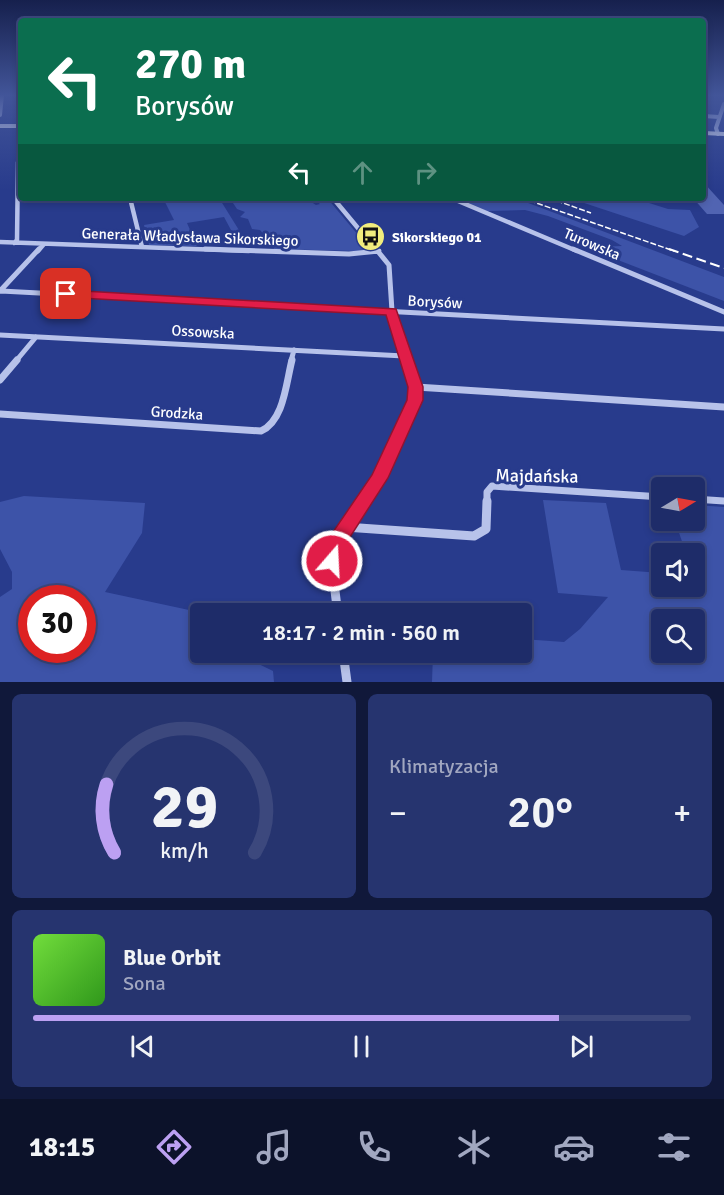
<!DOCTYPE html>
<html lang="pl">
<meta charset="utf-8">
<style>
:root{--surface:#1e2c69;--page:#26346f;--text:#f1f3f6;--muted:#a1a7c0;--line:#3c487d;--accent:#bca0f2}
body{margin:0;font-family:Signika,sans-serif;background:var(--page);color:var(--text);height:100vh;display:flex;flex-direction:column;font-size:22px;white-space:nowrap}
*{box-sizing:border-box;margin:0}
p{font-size:20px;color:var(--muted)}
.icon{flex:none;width:33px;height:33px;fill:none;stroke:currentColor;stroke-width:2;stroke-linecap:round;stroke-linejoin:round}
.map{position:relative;height:682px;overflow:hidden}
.details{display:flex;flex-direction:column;gap:12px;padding:12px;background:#10183a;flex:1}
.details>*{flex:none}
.guide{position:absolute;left:18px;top:18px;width:688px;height:183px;border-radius:6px;box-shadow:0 3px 9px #0003,0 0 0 2px var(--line);background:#0b6e4f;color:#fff;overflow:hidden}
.needle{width:39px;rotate:80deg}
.controls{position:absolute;left:651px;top:477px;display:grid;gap:12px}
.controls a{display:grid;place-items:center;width:54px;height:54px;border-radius:6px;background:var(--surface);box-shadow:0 3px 9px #0003,0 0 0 2px var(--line);font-size:30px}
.speed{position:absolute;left:18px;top:585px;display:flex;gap:12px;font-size:30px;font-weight:700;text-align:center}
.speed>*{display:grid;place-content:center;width:78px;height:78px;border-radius:50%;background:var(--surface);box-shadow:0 3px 9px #0003,0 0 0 2px var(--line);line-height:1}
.speed .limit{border:9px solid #d22;background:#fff;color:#111}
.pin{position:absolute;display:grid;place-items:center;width:51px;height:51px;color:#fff;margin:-26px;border-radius:12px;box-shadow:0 3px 9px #0006}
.me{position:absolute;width:66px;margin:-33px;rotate:19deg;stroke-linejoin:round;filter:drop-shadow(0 0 4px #0008)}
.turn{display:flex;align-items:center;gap:21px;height:126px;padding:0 18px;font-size:27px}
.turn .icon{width:78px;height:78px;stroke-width:2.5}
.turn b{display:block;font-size:42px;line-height:51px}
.lanes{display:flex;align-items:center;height:57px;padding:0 18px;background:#0003;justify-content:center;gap:30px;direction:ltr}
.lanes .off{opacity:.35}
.big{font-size:45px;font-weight:600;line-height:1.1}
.details .card{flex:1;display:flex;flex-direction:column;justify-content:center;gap:9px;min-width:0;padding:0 21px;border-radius:9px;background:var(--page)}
.details .dial{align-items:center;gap:0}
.dial svg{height:156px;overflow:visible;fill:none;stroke:var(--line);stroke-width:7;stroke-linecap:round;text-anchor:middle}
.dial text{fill:var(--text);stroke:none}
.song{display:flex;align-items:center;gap:18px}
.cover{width:72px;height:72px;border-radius:9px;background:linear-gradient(135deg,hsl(100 70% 55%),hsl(110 70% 35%))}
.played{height:6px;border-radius:3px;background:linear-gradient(90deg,var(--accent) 80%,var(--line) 80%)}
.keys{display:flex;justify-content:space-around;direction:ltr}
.heat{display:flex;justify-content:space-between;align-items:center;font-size:33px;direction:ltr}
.details .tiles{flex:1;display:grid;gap:12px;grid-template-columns:1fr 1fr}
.card:last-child{grid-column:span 2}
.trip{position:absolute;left:190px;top:603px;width:342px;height:60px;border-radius:6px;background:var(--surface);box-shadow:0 3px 9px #0003,0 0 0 2px var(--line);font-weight:600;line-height:60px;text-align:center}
.menu{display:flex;height:96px;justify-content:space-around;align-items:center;background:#0c122a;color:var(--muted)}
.menu .icon{width:42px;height:42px}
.menu .current{color:var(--accent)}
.menu b{font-size:27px;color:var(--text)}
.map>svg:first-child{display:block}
.green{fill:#3d53a8;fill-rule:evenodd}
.building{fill:#5164b2}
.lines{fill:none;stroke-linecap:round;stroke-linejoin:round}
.street-far4{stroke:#b7c2ea;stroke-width:4}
.street-far3{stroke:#b7c2ea;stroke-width:4.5}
.street-far2{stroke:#b7c2ea;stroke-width:5}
.street-far1{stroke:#b7c2ea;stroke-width:7}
.street{stroke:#b7c2ea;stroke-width:9}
.secondary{fill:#e2e6f8;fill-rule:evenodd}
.rail-far1{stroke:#fff;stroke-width:1.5;stroke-dasharray:6 2;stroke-linecap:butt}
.rail{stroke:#fff;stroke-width:2;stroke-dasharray:10 4.5;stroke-linecap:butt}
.route{fill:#e11d48;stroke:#92132f;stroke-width:1.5}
.labels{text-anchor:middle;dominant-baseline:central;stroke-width:6;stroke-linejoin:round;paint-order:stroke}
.far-poi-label{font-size:14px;font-weight:bold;fill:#fff;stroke:#283b8c;text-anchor:start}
.street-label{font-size:15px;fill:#fff;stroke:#283b8c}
.near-street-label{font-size:18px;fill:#fff;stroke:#283b8c}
</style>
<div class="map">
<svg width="724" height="682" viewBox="0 0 724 682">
<rect width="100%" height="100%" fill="#283b8c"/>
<!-- green -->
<path class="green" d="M 163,198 L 219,198 L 242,235 L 231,230 L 224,217 L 187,223 L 197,246 L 149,245 L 144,225 L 174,220 Z
M 238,198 L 305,198 L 316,205 L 320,204 L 312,198 L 327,198 L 369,248 L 364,251 L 355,251 L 274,249 L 271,240 L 267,238 L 260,230 L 252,229 L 248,219 L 240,217 L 245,212 L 237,209 L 231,200 Z
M 457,198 L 515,198 L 724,277 L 724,301 L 592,250 L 594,247 L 622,246 L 612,240 L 548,216 L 525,210 L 487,211 Z
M 569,198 L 675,198 L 646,202 L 668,209 L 690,210 L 699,227 L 684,236 Z
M 24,496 L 145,503 L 142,533 L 105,592 L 203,613 L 201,614 L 201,652 L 240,653 L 240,655 L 273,671 L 274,682 L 0,682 L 0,597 L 12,589 L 12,572 L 0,549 L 0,502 ZM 32,598 L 82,598 L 82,650 L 32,650 Z
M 543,500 L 606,503 L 621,570 L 661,573 L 662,586 L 694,586 L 694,554 L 686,553 L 675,521 L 694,520 L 695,505 L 724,507 L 724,682 L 432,682 L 433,653 L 522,652 L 522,639 L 564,642 L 580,629 L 608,597 L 558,593 ZM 662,620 L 694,620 L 694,652 L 662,652 Z"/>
<!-- building -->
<path class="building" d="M 704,183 L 724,205 L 724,214 L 707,214 L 693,198 L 704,198 Z"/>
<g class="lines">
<!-- street-far4 -->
<path class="street-far4" d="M 0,115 L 2,95
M 704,116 L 719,117
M 718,134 L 716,128 L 724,104
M 18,164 L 19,126"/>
<!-- street-far3 -->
<path class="street-far3" d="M 130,198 L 142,247
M 333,198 L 377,251
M 451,198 L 577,251
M 0,242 L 249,251
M 14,243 L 17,240 L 18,162
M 38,251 L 44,244"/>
<!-- street-far2 -->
<path class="street-far2" d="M 205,249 L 349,254 L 379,251
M 376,249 L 389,265 L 392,311 L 407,361
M 573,249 L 724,312
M 0,291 L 39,249
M 1,291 L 724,329
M 0,335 L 404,356
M 16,361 L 36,337
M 291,361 L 294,350"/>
<!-- street-far1 -->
<path class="street-far1" d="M 0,380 L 17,360
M 416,387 L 724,407
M 0,414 L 261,431 C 284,421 286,383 292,360
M 694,499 L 724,501
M 362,503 L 380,478 L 417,393 L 407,360
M 487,503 L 487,492 L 492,486 L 662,497"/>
<!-- street -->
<path class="street" d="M 345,527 L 474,536 L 486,529 L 487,501
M 338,614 C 330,557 330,549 363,501
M 343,652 L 347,682"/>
<!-- secondary -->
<path class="secondary" d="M 0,124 L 21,124 L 21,128 L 0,128 Z
M 704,131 L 724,132 L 724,136 L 704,135 Z"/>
<!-- rail-far1 -->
<path class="rail-far1" d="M 522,198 L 674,251
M 549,198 L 591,213"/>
<!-- rail -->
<path class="rail" d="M 669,249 L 724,268"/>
</g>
<!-- sky -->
<linearGradient id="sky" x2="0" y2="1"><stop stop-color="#16204d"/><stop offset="0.5" stop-color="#425599"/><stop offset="1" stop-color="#425599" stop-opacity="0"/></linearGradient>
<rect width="724" height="190" fill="url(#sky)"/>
<!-- route -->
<path class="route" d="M 66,290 L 396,309 L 423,387 L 423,400 L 388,478 L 348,540 L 339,567 L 332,570 L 325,567 L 322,561 L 333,532 L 372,475 L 407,400 L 408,387 L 386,315 L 62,297 L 60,294 L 62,291 Z"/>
<!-- icons -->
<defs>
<symbol id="bus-disc" viewBox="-11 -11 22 22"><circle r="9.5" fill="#f1ed7d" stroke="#283b8c"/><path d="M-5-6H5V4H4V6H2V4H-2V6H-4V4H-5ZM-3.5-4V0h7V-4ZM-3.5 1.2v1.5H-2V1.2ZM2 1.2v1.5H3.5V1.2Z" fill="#111"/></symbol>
</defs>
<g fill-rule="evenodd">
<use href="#bus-disc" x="354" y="220" width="33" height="33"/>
</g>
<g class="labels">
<!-- far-poi labels -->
<g class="far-poi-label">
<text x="392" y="237">Sikorskiego 01</text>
</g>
<!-- street labels -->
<g class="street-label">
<text transform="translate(190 237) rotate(2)">Generała Władysława Sikorskiego</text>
<text transform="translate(592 244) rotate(23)">Turowska</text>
<text transform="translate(435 302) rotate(3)">Borysów</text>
<text transform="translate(203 332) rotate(3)">Ossowska</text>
<text transform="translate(177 413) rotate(4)">Grodzka</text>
</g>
<!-- near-street labels -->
<g class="near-street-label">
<text transform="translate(537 476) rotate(1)">Majdańska</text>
</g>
</g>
</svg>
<div class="controls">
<a><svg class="needle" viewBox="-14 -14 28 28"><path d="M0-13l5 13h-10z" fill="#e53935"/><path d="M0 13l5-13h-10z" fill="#a1a7c0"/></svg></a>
<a><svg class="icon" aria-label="sound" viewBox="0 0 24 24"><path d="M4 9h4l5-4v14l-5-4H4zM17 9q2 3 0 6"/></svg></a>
<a><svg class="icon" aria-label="search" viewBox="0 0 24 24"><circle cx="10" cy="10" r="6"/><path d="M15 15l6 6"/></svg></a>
</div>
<div class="speed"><div class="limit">30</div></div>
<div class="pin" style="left:66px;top:294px;background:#d93025"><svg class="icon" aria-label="arrive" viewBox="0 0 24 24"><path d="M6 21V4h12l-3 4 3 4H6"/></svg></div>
<svg class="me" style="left:332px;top:561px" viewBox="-20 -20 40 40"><circle r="17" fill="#e11d48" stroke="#fff" stroke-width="3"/><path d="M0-11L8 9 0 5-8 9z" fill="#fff"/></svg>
<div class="trip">18:17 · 2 min · 560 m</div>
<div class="guide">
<div class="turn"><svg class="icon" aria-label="left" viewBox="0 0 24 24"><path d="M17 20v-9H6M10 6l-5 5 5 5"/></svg><div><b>270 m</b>Borysów</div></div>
<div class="lanes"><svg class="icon" aria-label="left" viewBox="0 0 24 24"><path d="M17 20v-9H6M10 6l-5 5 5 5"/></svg><svg class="icon off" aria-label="ahead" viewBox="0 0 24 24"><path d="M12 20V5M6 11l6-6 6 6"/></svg><svg class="icon off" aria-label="right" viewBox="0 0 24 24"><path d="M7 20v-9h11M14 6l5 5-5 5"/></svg></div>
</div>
</div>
<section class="details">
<div class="tiles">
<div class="card dial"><svg viewBox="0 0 100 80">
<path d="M14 69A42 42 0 1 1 86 69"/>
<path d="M14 69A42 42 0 0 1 10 34" stroke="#bca0f2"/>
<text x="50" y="56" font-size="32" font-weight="700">29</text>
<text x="50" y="72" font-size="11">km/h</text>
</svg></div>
<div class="card"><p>Klimatyzacja</p>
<div class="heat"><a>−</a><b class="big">20°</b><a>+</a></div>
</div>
<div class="card">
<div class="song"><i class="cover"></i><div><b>Blue Orbit</b><p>Sona</p></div></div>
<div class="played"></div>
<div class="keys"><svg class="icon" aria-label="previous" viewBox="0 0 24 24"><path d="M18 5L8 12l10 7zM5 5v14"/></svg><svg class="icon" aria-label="pause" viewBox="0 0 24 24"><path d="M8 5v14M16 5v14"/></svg><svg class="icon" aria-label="next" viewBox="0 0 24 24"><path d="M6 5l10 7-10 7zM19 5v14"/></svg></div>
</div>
</div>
</section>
<nav class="menu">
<b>18:15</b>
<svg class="icon current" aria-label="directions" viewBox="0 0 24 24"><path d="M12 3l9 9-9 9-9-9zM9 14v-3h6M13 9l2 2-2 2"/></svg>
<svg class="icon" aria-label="music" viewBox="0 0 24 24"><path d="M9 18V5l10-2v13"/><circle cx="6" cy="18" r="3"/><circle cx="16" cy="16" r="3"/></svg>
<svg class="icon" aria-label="phone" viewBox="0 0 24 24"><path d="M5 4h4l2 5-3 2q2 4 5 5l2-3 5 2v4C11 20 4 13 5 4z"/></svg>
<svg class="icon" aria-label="climate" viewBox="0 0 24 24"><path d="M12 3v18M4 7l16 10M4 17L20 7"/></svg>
<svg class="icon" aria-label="car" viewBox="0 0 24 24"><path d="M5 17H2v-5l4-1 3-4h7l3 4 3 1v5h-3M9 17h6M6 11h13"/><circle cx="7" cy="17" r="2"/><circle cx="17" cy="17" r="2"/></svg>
<svg class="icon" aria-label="filters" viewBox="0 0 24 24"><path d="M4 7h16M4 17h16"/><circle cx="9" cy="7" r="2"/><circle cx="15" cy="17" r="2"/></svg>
</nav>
